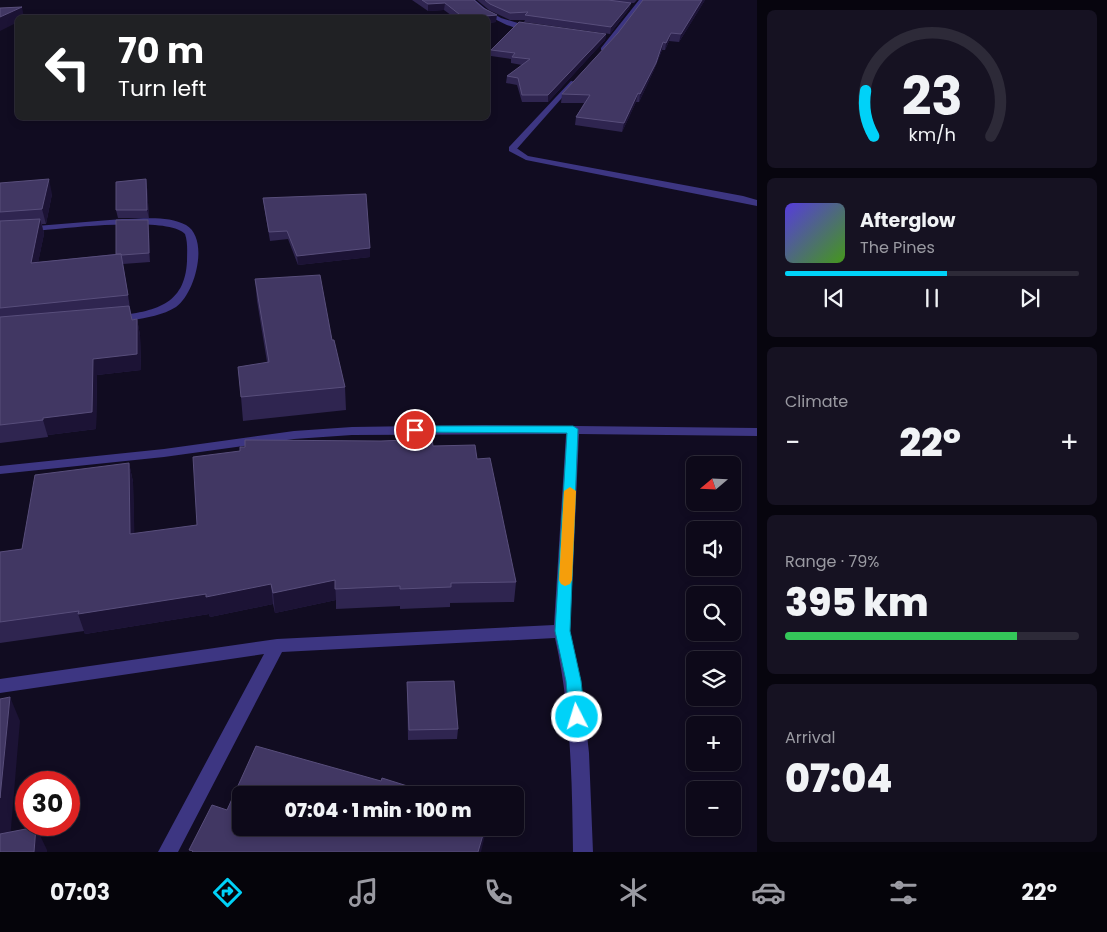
<!DOCTYPE html>
<meta charset="utf-8">
<style>
:root{--surface:#0d0919;--page:#161222;--text:#f1f3f6;--muted:#9a9aa2;--line:#2d2a38;--accent:#00d2f8}
body{margin:0;font-family:Poppins,sans-serif;background:var(--page);color:var(--text);height:100vh;display:flex;flex-direction:column;font-size:19px;white-space:nowrap}
*{box-sizing:border-box;margin:0}
p{font-size:16px;color:var(--muted)}
.icon{flex:none;width:28px;height:28px;fill:none;stroke:currentColor;stroke-width:2;stroke-linecap:round;stroke-linejoin:round}
.map{position:relative;flex:1;overflow:hidden}
.drawer{display:flex;flex-direction:column;gap:10px;padding:10px;background:#07050e;width:350px}
.drawer>*{flex:none}
.top-card{position:absolute;left:15px;top:15px;width:475px;height:105px;border-radius:8px;box-shadow:0 2px 8px #0003,0 0 0 1px var(--line);background:#202124;color:#fff;overflow:hidden}
.needle{width:32px;rotate:251deg}
.controls{position:absolute;left:686px;top:456px;display:grid;gap:10px}
.controls a{display:grid;place-items:center;width:55px;height:55px;border-radius:8px;background:var(--surface);box-shadow:0 2px 8px #0003,0 0 0 1px var(--line);font-size:25px}
.speed{position:absolute;left:15px;top:771px;display:flex;gap:10px;font-size:25px;font-weight:700;text-align:center}
.speed>*{display:grid;place-content:center;width:65px;height:65px;border-radius:50%;background:var(--surface);box-shadow:0 2px 8px #0003,0 0 0 1px var(--line);line-height:1}
.speed .limit{border:8px solid #d22;background:#fff;color:#111}
.pin{position:absolute;display:grid;place-items:center;width:42px;height:42px;color:#fff;margin:-21px;border:2px solid #fff;border-radius:50%;box-shadow:0 1px 5px #0007}
.me{position:absolute;width:55px;margin:-28px;rotate:355deg;stroke-linejoin:round;filter:drop-shadow(0 0 4px #0008)}
.turn{display:flex;align-items:center;gap:18px;height:105px;padding:0 20px;font-size:22px}
.turn .icon{width:65px;height:65px;stroke-width:2.5}
.turn b{display:block;font-size:35px;line-height:42px}
.big{font-size:38px;font-weight:800;line-height:1.1}
.drawer .widget{flex:1;display:flex;flex-direction:column;justify-content:center;gap:8px;min-width:0;padding:0 18px;border-radius:8px;background:var(--page)}
.drawer .dial{align-items:center;gap:0}
.dial svg{height:130px;overflow:visible;fill:none;stroke:var(--line);stroke-width:7;stroke-linecap:round;text-anchor:middle}
.dial text{fill:var(--text);stroke:none}
.song{display:flex;align-items:center;gap:15px}
.cover{width:60px;height:60px;border-radius:8px;background:linear-gradient(135deg,hsl(250 70% 55%),hsl(100 70% 35%))}
.played{height:5px;border-radius:2px;background:linear-gradient(90deg,var(--accent) 55%,var(--line) 55%)}
.keys{display:flex;justify-content:space-around;direction:ltr}
.heat{display:flex;justify-content:space-between;align-items:center;font-size:28px;direction:ltr}
.charge{height:8px;border-radius:4px;background:linear-gradient(90deg,#34c759 79%,var(--line) 0)}
.trip{position:absolute;left:232px;top:786px;width:292px;height:50px;border-radius:8px;background:var(--surface);box-shadow:0 2px 8px #0003,0 0 0 1px var(--line);font-weight:800;line-height:50px;text-align:center}
.tab-bar{display:flex;height:80px;justify-content:space-around;align-items:center;background:#05040a;color:var(--muted)}
.tab-bar .icon{width:35px;height:35px}
.tab-bar .active{color:var(--accent)}
.tab-bar b{font-size:22px;color:var(--text)}
main{display:flex;flex:1;min-height:0}
.map>svg:first-child{display:block}
.lines{fill:none;stroke-linecap:round;stroke-linejoin:round}
.lane{fill:#3d3682;fill-rule:evenodd}
.street{fill:#3d3682;fill-rule:evenodd}
.wall{fill:#2f2550}
.shaded-wall{fill:#1c1335}
.building{fill:#413763;stroke:#584e7b}
.route{fill:#00d2f8;stroke:#0088a1}
.slow{fill:#f59e0b}
</style>
<main>
<div class="map">
<svg width="757" height="852" viewBox="0 0 757 852">
<rect width="100%" height="100%" fill="#110c21"/>
<g class="lines">
<!-- lane -->
<path class="lane" d="M 509,147 L 515,147 L 528,156 L 743,196 L 757,200 L 757,206 L 526,160 L 509,151 Z"/>
<!-- street -->
<path class="street" d="M 469,0 L 475,0 L 487,10 L 501,18 L 534,28 C 518,36 480,12 469,0 Z
M 639,0 L 645,0 L 605,50 L 601,50 L 601,48 Z
M 571,81 L 576,82 L 515,151 L 509,151 L 509,147 Z
M 122,219 C 141,219 168,215 186,225 C 210,239 195,294 176,307 C 163,315 147,318 132,320 C 125,321 116,324 111,319 L 116,316 C 154,311 185,306 187,261 C 187,252 188,243 185,234 C 167,213 31,232 0,235 L 0,229 Z
M 483,425 L 757,428 L 757,436 L 579,434 L 570,631 L 581,681 L 589,753 L 593,852 L 573,852 C 572,779 571,709 555,638 L 282,652 L 178,852 L 158,852 L 264,654 L 0,693 L 0,679 L 277,639 L 554,625 L 566,434 L 352,435 L 294,439 L 164,457 L 0,474 L 0,466 L 164,449 L 294,431 L 352,427 Z"/>
</g>
<!-- wall -->
<path class="wall" d="M 412,0 L 474,0 L 496,22 L 488,23 L 488,18 L 455,18 L 444,10 L 428,11 Z
M 477,0 L 637,0 L 634,3 L 631,3 L 629,9 L 610,34 L 524,22 L 525,20 L 510,20 L 489,10 Z
M 705,0 L 679,42 L 669,41 L 665,50 L 662,50 L 654,70 L 639,102 L 636,102 L 622,132 L 575,125 L 576,117 L 584,103 L 561,103 L 562,94 L 618,33 Z
M 606,34 L 605,40 L 548,102 L 522,102 L 517,85 L 506,83 L 507,76 L 522,65 L 511,63 L 511,59 L 491,56 L 491,50 Z
M 146,179 L 147,187 L 149,218 L 118,218 L 116,210 Z
M 0,183 L 52,194 L 46,224 L 42,224 L 44,234 L 38,262 L 116,254 L 149,229 L 150,262 L 123,264 L 132,320 L 137,319 L 140,335 L 141,370 L 97,375 L 96,429 L 48,435 L 48,437 L 0,443 Z
M 263,198 L 370,248 L 370,257 L 298,265 L 288,239 L 270,241 L 264,206 Z
M 255,279 L 332,340 L 345,387 L 346,410 L 243,421 L 241,397 L 267,362 L 257,301 Z
M 433,446 L 477,459 L 516,582 L 514,602 L 450,603 L 450,607 L 400,609 L 400,606 L 336,609 L 336,600 L 275,613 L 273,604 L 210,617 L 209,614 L 85,634 L 84,631 L 0,643 L 0,552 L 22,549 L 129,463 L 133,482 L 134,534 L 197,525 Z
M 407,682 L 458,729 L 457,739 L 408,740 Z"/>
<!-- shaded-wall -->
<path class="shaded-wall" d="M 702,0 L 705,0 L 679,42 L 681,34 Z
M 445,3 L 444,10 L 428,11 L 428,4 Z
M 631,3 L 629,9 L 610,34 L 611,27 Z
M 22,7 L 24,18 L 18,18 L 18,22 L 0,31 L 0,17 Z
M 497,15 L 496,22 L 488,23 L 488,18 L 473,18 Z
M 671,33 L 669,41 L 665,50 L 666,43 Z
M 606,34 L 605,40 L 548,102 L 548,95 Z
M 663,42 L 662,50 L 654,70 L 639,102 L 640,94 Z
M 638,93 L 636,102 L 622,132 L 624,123 Z
M 49,179 L 52,194 L 46,224 L 42,209 Z
M 146,179 L 147,187 L 149,218 L 147,210 Z
M 40,219 L 44,234 L 35,278 L 31,263 Z
M 148,220 L 149,229 L 150,262 L 149,253 Z
M 370,248 L 370,257 L 298,265 L 297,256 Z
M 121,254 L 124,269 L 131,311 L 128,295 Z
M 137,319 L 140,335 L 141,370 L 97,375 L 96,429 L 48,435 L 48,437 L 43,420 L 43,418 L 93,359 Z
M 129,463 L 133,482 L 135,554 L 130,534 Z
M 335,580 L 336,600 L 275,613 L 273,593 Z
M 271,584 L 273,604 L 210,617 L 209,614 L 85,634 L 78,614 Z
M 10,697 L 20,721 L 9,852 L 0,841 L 0,798 Z
M 36,827 L 47,850 L 47,852 L 34,852 Z
M 485,828 L 487,828 L 486,831 L 481,852 L 478,852 Z"/>
<!-- building -->
<path class="building" d="M 422,0 L 474,0 L 483,8 L 497,15 L 464,18 L 445,3 L 428,4 Z
M 485,0 L 608,0 L 631,3 L 611,27 L 525,15 L 528,12 L 510,13 L 490,4 Z
M 643,0 L 702,0 L 681,34 L 671,33 L 666,43 L 663,42 L 656,63 L 640,94 L 638,93 L 624,123 L 576,117 L 590,95 L 562,94 L 618,33 Z
M 22,7 L 0,17 L 0,8 Z
M 519,22 L 606,34 L 548,95 L 522,95 L 518,78 L 507,76 L 530,59 L 512,57 L 515,53 L 491,50 Z
M 49,179 L 42,209 L 0,212 L 0,183 Z
M 146,179 L 147,210 L 116,210 L 116,182 Z
M 366,194 L 370,248 L 297,256 L 287,231 L 269,232 L 263,198 Z
M 40,219 L 31,263 L 121,254 L 128,295 L 0,308 L 0,221 Z
M 116,220 L 148,220 L 149,253 L 122,255 L 121,254 L 116,254 Z
M 320,275 L 332,340 L 334,340 L 345,387 L 241,397 L 238,367 L 269,362 L 255,279 Z
M 129,306 L 132,320 L 137,319 L 137,354 L 93,359 L 92,412 L 43,418 L 43,420 L 0,425 L 0,317 Z
M 432,439 L 433,446 L 475,445 L 477,459 L 490,458 L 516,582 L 451,583 L 451,587 L 400,589 L 400,586 L 335,589 L 335,580 L 273,593 L 271,584 L 206,597 L 206,594 L 78,614 L 79,611 L 0,622 L 0,552 L 22,549 L 35,475 L 129,463 L 130,534 L 197,525 L 193,457 L 240,451 L 240,447 L 245,447 L 245,440 L 381,441 Z
M 454,681 L 458,729 L 409,730 L 407,682 Z
M 10,697 L 0,798 L 0,699 Z
M 256,746 L 381,781 L 382,778 L 436,795 L 241,795 L 241,828 L 485,828 L 478,852 L 192,852 L 193,851 L 189,850 L 212,805 L 227,810 Z
M 36,827 L 34,852 L 0,852 L 0,834 Z"/>
<!-- route -->
<path class="route" d="M 415,426 L 573,426 L 578,429 L 570,631 L 581,681 L 585,717 L 582,722 L 577,724 L 571,722 L 569,717 L 566,681 L 555,631 L 567,433 L 411,432 L 410,430 Z"/>
<!-- slow -->
<path class="slow" d="M 570,487 L 576,491 L 572,580 L 570,584 L 565,586 L 561,584 L 559,580 L 564,491 Z"/>
</svg>
<div class="controls">
<a><svg class="needle" viewBox="-14 -14 28 28"><path d="M0-13l5 13h-10z" fill="#e53935"/><path d="M0 13l5-13h-10z" fill="#9a9aa2"/></svg></a>
<a><svg class="icon" aria-label="sound" viewBox="0 0 24 24"><path d="M4 9h4l5-4v14l-5-4H4zM17 9q2 3 0 6"/></svg></a>
<a><svg class="icon" aria-label="search" viewBox="0 0 24 24"><circle cx="10" cy="10" r="6"/><path d="M15 15l6 6"/></svg></a>
<a><svg class="icon" aria-label="layers" viewBox="0 0 24 24"><path d="M12 4l9 5-9 5-9-5zM3 14l9 5 9-5"/></svg></a>
<a>+</a>
<a>−</a>
</div>
<div class="speed"><div class="limit">30</div></div>
<div class="pin" style="left:415px;top:430px;background:#d93025"><svg class="icon" aria-label="arrive" viewBox="0 0 24 24"><path d="M6 21V4h12l-3 4 3 4H6"/></svg></div>
<svg class="me" style="left:577px;top:717px" viewBox="-20 -20 40 40"><circle r="17" fill="#00d2f8" stroke="#fff" stroke-width="3"/><path d="M0-11L8 9 0 5-8 9z" fill="#fff"/></svg>
<div class="trip">07:04 · 1 min · 100 m</div>
<div class="top-card">
<div class="turn"><svg class="icon" aria-label="left" viewBox="0 0 24 24"><path d="M17 20v-9H6M10 6l-5 5 5 5"/></svg><div><b>70 m</b>Turn left</div></div>
</div>
</div>
<section class="drawer">
<div class="widget dial"><svg viewBox="0 0 100 80">
<path d="M14 69A42 42 0 1 1 86 69"/>
<path d="M14 69A42 42 0 0 1 9 41" stroke="#00d2f8"/>
<text x="50" y="56" font-size="32" font-weight="700">23</text>
<text x="50" y="72" font-size="11">km/h</text>
</svg></div>
<div class="widget">
<div class="song"><i class="cover"></i><div><b>Afterglow</b><p>The Pines</p></div></div>
<div class="played"></div>
<div class="keys"><svg class="icon" aria-label="previous" viewBox="0 0 24 24"><path d="M18 5L8 12l10 7zM5 5v14"/></svg><svg class="icon" aria-label="pause" viewBox="0 0 24 24"><path d="M8 5v14M16 5v14"/></svg><svg class="icon" aria-label="next" viewBox="0 0 24 24"><path d="M6 5l10 7-10 7zM19 5v14"/></svg></div>
</div>
<div class="widget"><p>Climate</p>
<div class="heat"><a>−</a><b class="big">22°</b><a>+</a></div>
</div>
<div class="widget"><p>Range · 79%</p><b class="big">395 km</b><div class="charge"></div></div>
<div class="widget"><p>Arrival</p><b class="big">07:04</b></div>
</section>
</main>
<nav class="tab-bar">
<b>07:03</b>
<svg class="icon active" aria-label="directions" viewBox="0 0 24 24"><path d="M12 3l9 9-9 9-9-9zM9 14v-3h6M13 9l2 2-2 2"/></svg>
<svg class="icon" aria-label="music" viewBox="0 0 24 24"><path d="M9 18V5l10-2v13"/><circle cx="6" cy="18" r="3"/><circle cx="16" cy="16" r="3"/></svg>
<svg class="icon" aria-label="phone" viewBox="0 0 24 24"><path d="M5 4h4l2 5-3 2q2 4 5 5l2-3 5 2v4C11 20 4 13 5 4z"/></svg>
<svg class="icon" aria-label="climate" viewBox="0 0 24 24"><path d="M12 3v18M4 7l16 10M4 17L20 7"/></svg>
<svg class="icon" aria-label="car" viewBox="0 0 24 24"><path d="M5 17H2v-5l4-1 3-4h7l3 4 3 1v5h-3M9 17h6M6 11h13"/><circle cx="7" cy="17" r="2"/><circle cx="17" cy="17" r="2"/></svg>
<svg class="icon" aria-label="filters" viewBox="0 0 24 24"><path d="M4 7h16M4 17h16"/><circle cx="9" cy="7" r="2"/><circle cx="15" cy="17" r="2"/></svg>
<b>22°</b>
</nav>
